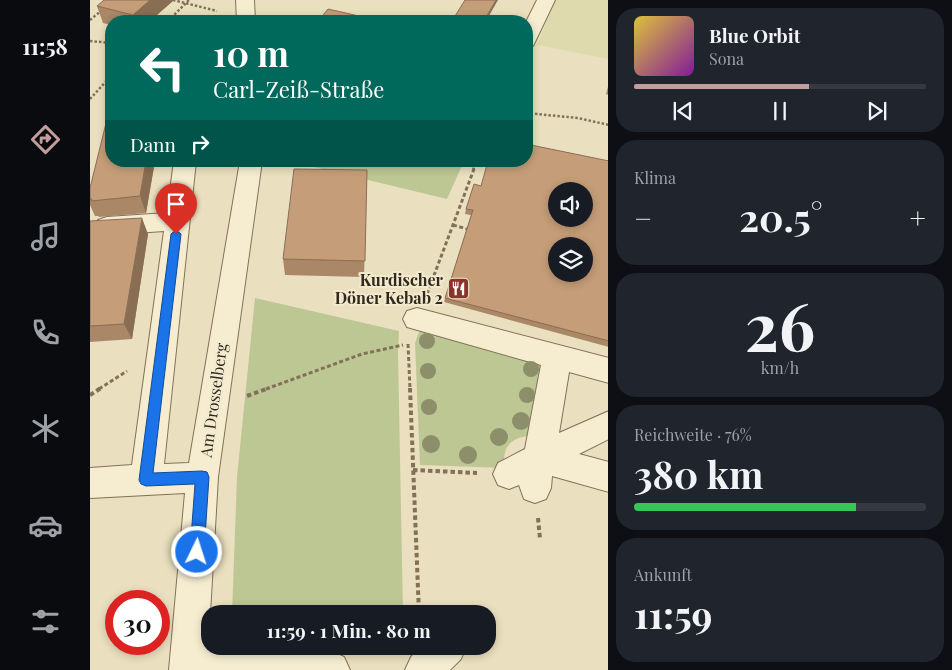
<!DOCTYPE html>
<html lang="de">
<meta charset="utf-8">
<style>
:root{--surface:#171b24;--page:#20242c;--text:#f1f3f6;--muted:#9ea1a6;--line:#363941;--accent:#c39d9c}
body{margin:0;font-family:"Playfair Display",serif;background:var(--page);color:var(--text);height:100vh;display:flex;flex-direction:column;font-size:19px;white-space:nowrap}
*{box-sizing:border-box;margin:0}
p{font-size:16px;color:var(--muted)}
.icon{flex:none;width:28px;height:28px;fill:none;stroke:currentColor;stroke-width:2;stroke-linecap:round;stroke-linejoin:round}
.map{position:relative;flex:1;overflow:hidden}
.side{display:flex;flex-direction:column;gap:8px;padding:8px;background:#0d0f14;width:344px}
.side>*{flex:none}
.banner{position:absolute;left:15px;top:15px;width:428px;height:152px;border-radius:20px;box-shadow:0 2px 8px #0003;background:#00695c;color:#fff;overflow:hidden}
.controls{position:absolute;left:458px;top:182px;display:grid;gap:10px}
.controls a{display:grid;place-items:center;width:45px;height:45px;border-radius:50%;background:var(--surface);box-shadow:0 2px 8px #0003;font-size:25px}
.speed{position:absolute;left:15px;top:590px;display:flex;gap:10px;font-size:25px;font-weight:700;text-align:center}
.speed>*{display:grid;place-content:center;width:65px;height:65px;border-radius:50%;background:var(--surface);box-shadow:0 2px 8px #0003;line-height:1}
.speed .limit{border:8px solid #d22;background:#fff;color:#111}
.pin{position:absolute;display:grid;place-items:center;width:42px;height:42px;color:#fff;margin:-51px -21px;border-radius:50% 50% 50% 0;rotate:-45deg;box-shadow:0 0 5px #0007}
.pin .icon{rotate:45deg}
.me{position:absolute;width:55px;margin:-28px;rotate:4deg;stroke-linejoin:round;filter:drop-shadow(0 0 4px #0008)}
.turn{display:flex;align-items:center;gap:18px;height:105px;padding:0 25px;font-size:22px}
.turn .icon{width:65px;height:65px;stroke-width:2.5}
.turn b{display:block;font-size:35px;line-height:42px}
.then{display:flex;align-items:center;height:48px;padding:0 25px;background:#0003;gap:10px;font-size:19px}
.big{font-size:38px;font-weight:700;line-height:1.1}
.side .tile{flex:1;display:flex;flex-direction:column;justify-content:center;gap:8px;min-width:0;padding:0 18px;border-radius:20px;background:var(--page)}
.side .dial{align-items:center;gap:0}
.dial b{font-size:65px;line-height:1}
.song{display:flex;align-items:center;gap:15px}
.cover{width:60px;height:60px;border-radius:8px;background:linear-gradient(135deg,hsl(50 70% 55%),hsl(290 70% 35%))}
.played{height:5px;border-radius:2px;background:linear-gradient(90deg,var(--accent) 60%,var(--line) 60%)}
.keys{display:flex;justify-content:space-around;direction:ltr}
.heat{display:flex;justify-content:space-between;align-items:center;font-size:28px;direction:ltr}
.charge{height:8px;border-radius:4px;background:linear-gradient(90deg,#34c759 76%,var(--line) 0)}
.trip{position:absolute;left:111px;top:605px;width:295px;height:50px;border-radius:20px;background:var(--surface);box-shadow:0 2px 8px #0003;font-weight:700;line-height:50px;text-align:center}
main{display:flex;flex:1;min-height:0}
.dock{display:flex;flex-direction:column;width:90px;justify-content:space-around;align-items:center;background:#090b0e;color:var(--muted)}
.dock .icon{width:35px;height:35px}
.dock .active{color:var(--accent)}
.dock b{font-size:22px;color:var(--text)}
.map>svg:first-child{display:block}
.farmland{fill:#dfdaad}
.green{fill:#bdc794}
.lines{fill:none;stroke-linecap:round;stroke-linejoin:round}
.minor-casing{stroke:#817159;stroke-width:2}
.path-far2{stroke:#817159;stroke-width:2.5;stroke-dasharray:2.5 2;stroke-linecap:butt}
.path-far1{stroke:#817159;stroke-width:3;stroke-dasharray:4 2.5;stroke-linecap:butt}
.path{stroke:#817159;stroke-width:4;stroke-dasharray:4.5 3;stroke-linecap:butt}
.minor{fill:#f6edd1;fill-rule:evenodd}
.tree{fill:#8c8f6a}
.wall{fill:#a98767}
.shaded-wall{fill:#8a6e54}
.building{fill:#c59d78;stroke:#8a6e54;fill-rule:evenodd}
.route{fill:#1a73e8;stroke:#114b97}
.labels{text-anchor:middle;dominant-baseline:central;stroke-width:4;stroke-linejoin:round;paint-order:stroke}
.poi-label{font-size:16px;font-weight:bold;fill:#32281c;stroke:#f2eace;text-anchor:end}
.street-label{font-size:16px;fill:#32281c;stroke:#f2eace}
</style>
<main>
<nav class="dock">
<b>11:58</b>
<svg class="icon active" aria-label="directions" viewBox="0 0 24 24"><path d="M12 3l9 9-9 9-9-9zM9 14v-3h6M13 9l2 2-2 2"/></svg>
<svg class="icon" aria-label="music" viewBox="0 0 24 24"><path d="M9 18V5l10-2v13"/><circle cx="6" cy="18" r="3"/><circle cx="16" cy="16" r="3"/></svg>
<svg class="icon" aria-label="phone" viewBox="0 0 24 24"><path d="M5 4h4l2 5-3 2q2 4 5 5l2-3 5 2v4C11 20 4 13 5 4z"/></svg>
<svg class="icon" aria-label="climate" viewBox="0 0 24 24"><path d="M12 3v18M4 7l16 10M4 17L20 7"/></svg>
<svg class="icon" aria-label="car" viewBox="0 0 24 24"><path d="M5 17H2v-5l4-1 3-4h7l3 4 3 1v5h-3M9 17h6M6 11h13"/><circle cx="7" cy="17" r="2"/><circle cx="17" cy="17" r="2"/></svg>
<svg class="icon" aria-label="filters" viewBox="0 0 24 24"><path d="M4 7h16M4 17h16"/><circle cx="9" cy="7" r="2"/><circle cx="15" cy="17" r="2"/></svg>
</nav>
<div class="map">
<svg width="519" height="670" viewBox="0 0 519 670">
<rect width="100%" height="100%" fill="#eae0bf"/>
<!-- farmland -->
<path class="farmland" d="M 465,0 L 518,0 L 518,59 L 447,45 Z"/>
<!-- green -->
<path class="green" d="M 199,161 L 374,161 L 357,199 Z
M 165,298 L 309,331 L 308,353 L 313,614 L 142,614 L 147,477 Z
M 331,326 L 461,362 L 440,436 C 420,437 411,449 415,468 L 330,465 L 325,343 Z"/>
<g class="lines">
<defs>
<path id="minor" d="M 146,0 L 164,0 L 165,21 L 147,21 Z
M 447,0 L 465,0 L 445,42 L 443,46 L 436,48 L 436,22 Z
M 84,161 L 106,161 L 74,464 L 99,463 L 150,161 L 172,161 L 128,477 L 118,648 L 241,651 L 254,657 L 260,670 L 79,670 L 95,493 L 0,498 L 0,468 L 42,465 L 74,231 L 17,235 L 8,232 L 5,226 L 8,220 L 17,217 L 77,213 Z
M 327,308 L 519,358 L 519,383 L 479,372 L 469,433 L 519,411 L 519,439 L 489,454 L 519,462 L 519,492 L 462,476 L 461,488 L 456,499 L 445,503 L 434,499 L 429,485 L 419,489 L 408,485 L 403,474 L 408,463 L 435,449 L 451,365 L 317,327 L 313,319 L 317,311 Z
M 331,646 L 376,646 L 371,659 L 360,670 L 315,670 L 321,657 Z"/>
</defs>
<!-- minor casing -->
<use href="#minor" class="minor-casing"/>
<!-- path-far2 -->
<path class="path-far2" d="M 83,0 L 127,11
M 62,19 L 72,21
M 0,20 L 11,11
M 78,21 L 99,0
M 0,41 L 21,43
M 0,99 L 21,76
M 436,113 L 488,118 L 519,125
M 383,170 L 387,161"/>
<!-- path-far1 -->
<path class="path-far1" d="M 363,225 L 377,229
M 337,294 L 384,169
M 318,344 L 320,389
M 9,389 L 37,371
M 176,389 L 272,354 L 313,345"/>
<!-- path -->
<path class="path" d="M 320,388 L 329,614
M 0,395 L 11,388
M 157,396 L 179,388
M 323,470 L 387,473
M 448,518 L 450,539"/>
<!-- minor -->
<use href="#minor" class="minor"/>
</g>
<!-- trees -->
<g class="tree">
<circle cx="337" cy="341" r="8"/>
<circle cx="441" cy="369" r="8"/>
<circle cx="338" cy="371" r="8"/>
<circle cx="437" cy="395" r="8"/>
<circle cx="339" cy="407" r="8"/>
<circle cx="431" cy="421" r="9"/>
<circle cx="409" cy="437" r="9"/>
<circle cx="341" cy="444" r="9"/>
<circle cx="378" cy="455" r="9"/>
</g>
<!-- wall -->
<path class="wall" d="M 84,0 L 60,21 L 21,21 L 21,25 L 13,23 L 7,6 Z
M 519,83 L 519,95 L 516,94 Z
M 21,161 L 65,161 L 56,213 L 9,217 L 8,216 L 5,216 L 0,205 L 0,188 Z
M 519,161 L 519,347 L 354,302 L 381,215 L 375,214 L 376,209 L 391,186 Z
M 277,170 L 274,277 L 195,275 L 193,259 Z
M 0,221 L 58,234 L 42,339 L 0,342 Z"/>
<!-- shaded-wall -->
<path class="shaded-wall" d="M 60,0 L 84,0 L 60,21 L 44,21 L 43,15 Z
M 406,0 L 408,0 L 396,21 L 394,21 Z
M 56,161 L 65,161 L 56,213 L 50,196 Z
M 52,218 L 58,234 L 42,339 L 34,324 Z"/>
<!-- building -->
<path class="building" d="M 14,0 L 60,0 L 43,15 L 7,6 Z
M 375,0 L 406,0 L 394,21 L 362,21 Z
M 238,9 L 291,21 L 228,21 Z
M 21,103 L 21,161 L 56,161 L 50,196 L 1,201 L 2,199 L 0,199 L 0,188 Z
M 436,144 L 519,161 L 519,341 L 355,298 L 383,210 L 376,209 L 384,184 L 391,186 L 398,161 L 436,161 ZM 466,191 L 494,191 L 494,219 L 466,219 ZM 466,246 L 494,246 L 494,274 L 466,274 Z
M 204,169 L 277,170 L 275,261 L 193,259 Z
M 52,218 L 34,324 L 0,326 L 0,221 Z"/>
<!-- route -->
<path class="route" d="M 86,230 L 91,234 L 63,473 L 112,471 L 117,472 L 119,477 L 114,552 L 112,557 L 107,560 L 102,557 L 100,552 L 105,484 L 56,486 L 51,484 L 49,480 L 81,234 Z"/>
<!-- icons -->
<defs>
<symbol id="restaurant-square" viewBox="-11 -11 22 22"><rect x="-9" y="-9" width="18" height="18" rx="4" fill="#8b332d" stroke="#f2eace"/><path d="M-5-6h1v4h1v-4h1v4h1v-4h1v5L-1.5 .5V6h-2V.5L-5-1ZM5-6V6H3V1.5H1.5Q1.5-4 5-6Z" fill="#fff"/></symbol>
</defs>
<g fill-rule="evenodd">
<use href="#restaurant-square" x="356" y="276" width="25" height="25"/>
</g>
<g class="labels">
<!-- poi labels -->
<g class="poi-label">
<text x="353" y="279">Kurdischer<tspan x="353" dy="18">Döner Kebab 2</tspan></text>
</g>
<!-- street labels -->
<g class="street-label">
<text transform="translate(123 400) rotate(-82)">Am Drosselberg</text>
</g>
</g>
</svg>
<div class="controls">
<a><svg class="icon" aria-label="sound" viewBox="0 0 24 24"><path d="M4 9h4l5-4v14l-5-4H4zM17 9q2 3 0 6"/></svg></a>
<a><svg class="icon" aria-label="layers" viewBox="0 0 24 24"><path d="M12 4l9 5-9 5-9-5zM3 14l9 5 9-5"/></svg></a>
</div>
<div class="speed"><div class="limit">30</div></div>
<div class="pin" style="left:86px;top:234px;background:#d93025"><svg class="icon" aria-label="arrive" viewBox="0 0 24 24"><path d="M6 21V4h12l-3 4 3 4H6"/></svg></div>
<svg class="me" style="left:107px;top:552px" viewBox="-20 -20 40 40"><circle r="17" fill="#1a73e8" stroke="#fff" stroke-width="3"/><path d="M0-11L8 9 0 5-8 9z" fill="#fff"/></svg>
<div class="trip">11:59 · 1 Min. · 80 m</div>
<div class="banner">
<div class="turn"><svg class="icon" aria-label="left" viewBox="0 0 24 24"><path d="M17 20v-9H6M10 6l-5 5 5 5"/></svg><div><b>10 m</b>Carl-Zeiß-Straße</div></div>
<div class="then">Dann<svg class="icon" aria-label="right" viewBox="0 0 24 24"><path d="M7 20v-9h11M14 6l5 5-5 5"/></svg></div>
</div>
</div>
<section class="side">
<div class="tile">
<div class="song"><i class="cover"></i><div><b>Blue Orbit</b><p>Sona</p></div></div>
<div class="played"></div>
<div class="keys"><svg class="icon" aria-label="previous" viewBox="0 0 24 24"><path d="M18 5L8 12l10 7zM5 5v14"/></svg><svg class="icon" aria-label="pause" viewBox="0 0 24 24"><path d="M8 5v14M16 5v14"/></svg><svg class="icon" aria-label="next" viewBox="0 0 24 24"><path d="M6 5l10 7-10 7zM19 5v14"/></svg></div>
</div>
<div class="tile"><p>Klima</p>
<div class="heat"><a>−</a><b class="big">20.5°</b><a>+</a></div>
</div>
<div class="tile dial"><b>26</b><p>km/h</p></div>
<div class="tile"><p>Reichweite · 76%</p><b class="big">380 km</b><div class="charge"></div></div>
<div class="tile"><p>Ankunft</p><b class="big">11:59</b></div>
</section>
</main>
